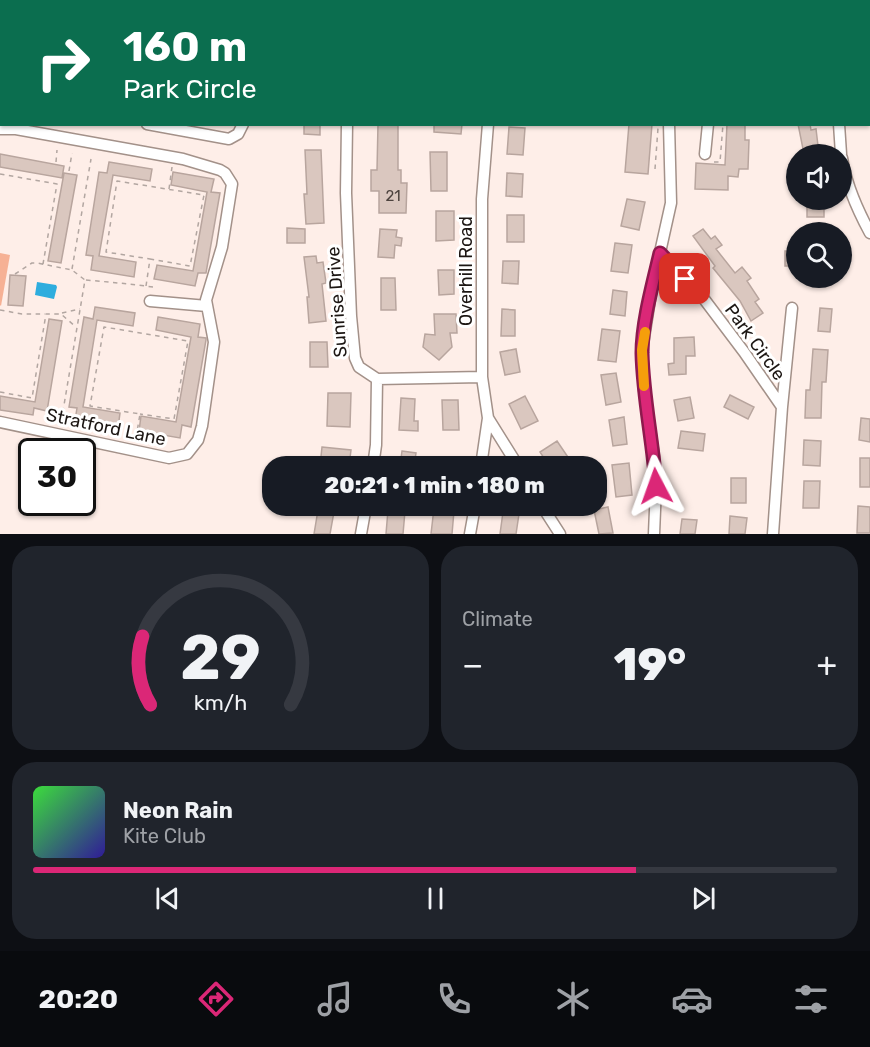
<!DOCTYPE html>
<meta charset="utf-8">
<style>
:root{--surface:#171b24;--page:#20242c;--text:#f1f3f6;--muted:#9ea1a6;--line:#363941;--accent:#db2777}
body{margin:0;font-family:Rubik,sans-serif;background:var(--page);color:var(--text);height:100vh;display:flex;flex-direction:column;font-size:22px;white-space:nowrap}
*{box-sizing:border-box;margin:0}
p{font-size:20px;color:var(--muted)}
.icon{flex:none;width:33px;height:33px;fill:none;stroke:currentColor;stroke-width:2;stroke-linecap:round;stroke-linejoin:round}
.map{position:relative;height:534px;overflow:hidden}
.side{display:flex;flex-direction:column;gap:12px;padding:12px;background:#0d0f14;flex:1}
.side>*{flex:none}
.guide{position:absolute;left:0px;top:0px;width:870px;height:126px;box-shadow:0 2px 4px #0004;background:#0b6e4f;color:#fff;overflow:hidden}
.tools{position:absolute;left:786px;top:144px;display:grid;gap:12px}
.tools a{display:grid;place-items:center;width:66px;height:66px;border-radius:50%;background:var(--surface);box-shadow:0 2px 4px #0004;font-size:30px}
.speed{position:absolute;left:18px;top:438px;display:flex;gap:12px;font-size:30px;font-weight:700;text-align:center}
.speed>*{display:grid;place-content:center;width:78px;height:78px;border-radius:50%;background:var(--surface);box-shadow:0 2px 4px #0004;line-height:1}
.speed .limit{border:3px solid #111;border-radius:9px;background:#fff;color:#111}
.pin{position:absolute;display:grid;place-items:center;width:51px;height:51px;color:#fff;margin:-26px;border-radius:12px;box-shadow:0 3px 9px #0006}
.me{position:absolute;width:66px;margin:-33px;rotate:356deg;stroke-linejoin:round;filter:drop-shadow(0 0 4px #0008)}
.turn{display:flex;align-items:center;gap:21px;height:126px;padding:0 24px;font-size:27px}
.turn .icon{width:78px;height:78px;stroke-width:2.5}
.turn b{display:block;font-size:42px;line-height:51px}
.big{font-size:45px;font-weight:800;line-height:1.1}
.side .tile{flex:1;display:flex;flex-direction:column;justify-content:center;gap:9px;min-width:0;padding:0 21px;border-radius:24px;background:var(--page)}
.side .dial{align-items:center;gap:0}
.dial svg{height:156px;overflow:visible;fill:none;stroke:var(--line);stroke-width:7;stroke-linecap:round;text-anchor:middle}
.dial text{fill:var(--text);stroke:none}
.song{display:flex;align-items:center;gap:18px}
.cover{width:72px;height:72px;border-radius:9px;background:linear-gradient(135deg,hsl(120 70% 55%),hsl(250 70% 35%))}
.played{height:6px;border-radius:3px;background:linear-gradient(90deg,var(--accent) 75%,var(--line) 75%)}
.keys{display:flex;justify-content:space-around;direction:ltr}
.heat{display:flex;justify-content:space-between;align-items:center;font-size:33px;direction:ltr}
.side .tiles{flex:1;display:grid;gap:12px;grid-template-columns:1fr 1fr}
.tile:last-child{grid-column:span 2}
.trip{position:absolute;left:262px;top:456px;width:345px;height:60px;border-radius:24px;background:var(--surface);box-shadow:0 2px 4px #0004;font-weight:800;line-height:60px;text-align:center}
.menu{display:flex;height:96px;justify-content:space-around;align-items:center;background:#090b0e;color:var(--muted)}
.menu .icon{width:42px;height:42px}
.menu .selected{color:var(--accent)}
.menu b{font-size:27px;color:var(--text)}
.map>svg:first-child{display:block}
.green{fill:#f6b195}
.water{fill:#2eadde}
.building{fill:#dac7bf;stroke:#b8a59e;stroke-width:1.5}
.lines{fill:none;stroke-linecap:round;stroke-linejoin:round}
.minor-casing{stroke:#a39189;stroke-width:13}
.path{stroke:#b2a6a1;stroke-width:1.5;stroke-dasharray:4.5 4.5;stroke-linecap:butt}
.minor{stroke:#fff;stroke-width:10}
.route-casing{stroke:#8e194d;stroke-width:15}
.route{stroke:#db2777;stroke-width:10}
.slow{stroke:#f59e0b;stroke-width:10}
.labels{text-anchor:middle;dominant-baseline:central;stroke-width:6;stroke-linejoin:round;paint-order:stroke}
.number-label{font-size:15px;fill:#4c423e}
.street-label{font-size:18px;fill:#1c1613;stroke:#fff}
</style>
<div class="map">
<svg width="870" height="534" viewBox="0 0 870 534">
<rect width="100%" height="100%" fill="#feeee8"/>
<!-- green -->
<path class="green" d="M 0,253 L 10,255 L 1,306 L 0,305 Z"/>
<!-- water -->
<path class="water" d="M 37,282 L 56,285 L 57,287 L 54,299 L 35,295 Z"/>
<!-- building -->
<path class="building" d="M 304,124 L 320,124 L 320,135 L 304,134 Z
M 378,124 L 398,124 L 398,170 L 401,170 L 401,183 L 407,183 L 406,213 L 379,213 L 379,191 L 371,191 L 371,170 L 377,170 Z
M 434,124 L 462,124 L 461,134 L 434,132 Z
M 629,124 L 652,124 L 648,174 L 625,172 Z
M 727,124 L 745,124 L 745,140 L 749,140 L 748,169 L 739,169 L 738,177 L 728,176 L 728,190 L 695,189 L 696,163 L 725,165 Z
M 798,124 L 810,124 L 811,130 L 816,129 L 819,154 L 804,154 Z
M 509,127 L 525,128 L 523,155 L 507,154 Z
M 305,150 L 321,150 L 324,223 L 306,224 L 304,194 L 307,194 Z
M 430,152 L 447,152 L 447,191 L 431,191 Z
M 0,154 L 64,166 L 62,178 L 0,167 Z
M 109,162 L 152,169 L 150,181 L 113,175 L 99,256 L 136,262 L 134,277 L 91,270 L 93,256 L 86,255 L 99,172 L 107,173 Z
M 173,172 L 214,179 L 211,192 L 220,193 L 206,273 L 198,273 L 195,286 L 154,279 L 157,265 L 193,271 L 207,192 L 171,185 Z
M 64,173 L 77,175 L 61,263 L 48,261 Z
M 507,173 L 523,174 L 522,197 L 506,196 Z
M 627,199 L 645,202 L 639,230 L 621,226 Z
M 807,200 L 824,200 L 824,217 L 807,217 Z
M 436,211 L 454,211 L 454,240 L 436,241 Z
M 507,215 L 524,215 L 524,242 L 507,242 Z
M 287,228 L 305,229 L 305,243 L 287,243 Z
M 380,229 L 397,230 L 396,237 L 402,238 L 401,246 L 395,245 L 394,258 L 378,257 Z
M 703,229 L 711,239 L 715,236 L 722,245 L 716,249 L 735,273 L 742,267 L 751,278 L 747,281 L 759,299 L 755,302 L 763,313 L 751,321 L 740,301 L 713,268 L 715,266 L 693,236 Z
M 615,243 L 632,245 L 628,273 L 611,271 Z
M 785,251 L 796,251 L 796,266 L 785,266 Z
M 316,256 L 317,263 L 323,262 L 326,283 L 322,284 L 326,321 L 309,323 L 307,297 L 309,297 L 304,257 Z
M 503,261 L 519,261 L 518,284 L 502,283 Z
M 438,270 L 454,270 L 454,294 L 439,295 Z
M 10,275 L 26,276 L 23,306 L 8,305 Z
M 381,278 L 395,278 L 396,310 L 381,310 Z
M 613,290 L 627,292 L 625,316 L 610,314 Z
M 95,307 L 135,313 L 133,326 L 97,320 L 83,407 L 120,413 L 118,428 L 75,421 L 77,408 L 69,407 L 84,317 L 93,319 Z
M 820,308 L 832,309 L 830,332 L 818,331 Z
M 502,309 L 515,310 L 515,336 L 501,336 Z
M 434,314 L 456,314 L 457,333 L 450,333 L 452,347 L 439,360 L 423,347 L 425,334 L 435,335 Z
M 158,317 L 200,324 L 198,337 L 206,338 L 206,340 L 191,427 L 182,425 L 180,438 L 139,431 L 141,416 L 176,422 L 191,337 L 156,330 Z
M 49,319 L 62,321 L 47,411 L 34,408 L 33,415 L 0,410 L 0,396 L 35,402 Z
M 602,329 L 620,331 L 616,362 L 598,360 Z
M 694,337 L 695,356 L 686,356 L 686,374 L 669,375 L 668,364 L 674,363 L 674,338 Z
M 310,342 L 327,342 L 328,367 L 310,367 Z
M 516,349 L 520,372 L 505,375 L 500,352 Z
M 813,349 L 828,350 L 826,382 L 822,382 L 821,418 L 805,418 L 806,390 L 810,390 Z
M 616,373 L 621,402 L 606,405 L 601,375 Z
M 328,393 L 351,393 L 350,427 L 327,426 Z
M 730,395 L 754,407 L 748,419 L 724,407 Z
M 525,396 L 538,421 L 521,429 L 509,404 Z
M 690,397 L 694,418 L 678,421 L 674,400 Z
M 401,398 L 415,399 L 414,421 L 418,421 L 418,431 L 399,430 Z
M 442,400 L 458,400 L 459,430 L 443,430 Z
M 624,417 L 627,444 L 613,446 L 609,420 Z
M 861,418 L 870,419 L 870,442 L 859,440 Z
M 681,431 L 705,434 L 703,451 L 678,448 Z
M 804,440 L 821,441 L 820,466 L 803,465 Z
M 557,441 L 574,466 L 549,466 L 540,452 Z
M 322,447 L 351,450 L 349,466 L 320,466 Z
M 402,451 L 416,453 L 414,466 L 400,466 Z
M 860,458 L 870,458 L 870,487 L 860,487 Z
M 629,463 L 632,495 L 616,497 L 612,465 Z
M 731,478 L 746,478 L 746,503 L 731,503 Z
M 804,481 L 820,481 L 819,508 L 803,508 Z
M 858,506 L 870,507 L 870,533 L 857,533 Z
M 608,507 L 613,533 L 599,534 L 594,510 Z
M 434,508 L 454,511 L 452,534 L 431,534 Z
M 318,510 L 334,512 L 330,534 L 314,534 Z
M 388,510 L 405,511 L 403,534 L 386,534 Z
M 503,512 L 519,514 L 516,534 L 500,534 Z
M 730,516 L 747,518 L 745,534 L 729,534 Z
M 682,519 L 697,520 L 695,534 L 680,534 Z"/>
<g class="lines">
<defs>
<path id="minor" d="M 121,0 L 128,2
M 459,0 L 460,2
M 363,2 L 364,0
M 641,2 L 641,0
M 839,2 L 839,0
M 0,45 L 2,48
M 0,99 L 2,98
M 147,124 L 229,139 L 238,134 L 243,124
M 347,124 L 346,193 L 351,316 L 355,358 L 359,367 L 377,379
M 839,124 L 841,154
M 0,129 L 16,129 L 183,159 L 220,170 L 225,173 L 232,184 L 222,247 L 206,300 L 214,342 L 202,426 L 198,440 L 187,454 L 169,458 L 0,422
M 705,154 L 708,124
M 842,158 C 846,185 857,209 870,233
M 660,253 L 698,291 L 744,352 L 782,407
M 150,301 L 207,306
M 377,379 L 482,377
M 488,418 L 518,466
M 373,466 L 376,445 L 377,379
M 481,466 L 488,418 L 482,377 L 482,199 L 488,124
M 542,506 L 560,534
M 361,534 L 366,506
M 470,534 L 475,506
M 654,534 L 656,486 L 654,457 L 644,389 L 642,350 L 651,293 L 671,203 L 669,124
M 773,534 L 782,407 L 792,308"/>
</defs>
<!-- minor casing -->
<use href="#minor" class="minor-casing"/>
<!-- path -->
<path class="path" d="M 655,2 L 655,0
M 56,162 L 57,150
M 714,162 L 720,162 L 723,124
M 655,169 L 658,128
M 69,171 L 72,153
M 0,174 L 57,184 L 43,264
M 169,189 L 172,167
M 72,269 L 91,159
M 15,274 L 32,263 L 37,263 L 72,270 L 85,280 L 61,423
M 86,280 C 109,282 130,284 153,287
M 146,286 L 150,259 L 190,266 L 204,195 L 117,181 L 106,252 L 150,259
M 0,310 L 22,314 L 45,314
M 62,313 L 80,309
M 0,392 L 32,398 L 46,314 L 61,314 L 76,327
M 136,438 L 140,414 L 90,406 L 104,327 L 188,341 L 174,419 L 140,414"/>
<!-- minor -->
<use href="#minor" class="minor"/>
</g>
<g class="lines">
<defs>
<path id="route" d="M 656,486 C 653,441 643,398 642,353 C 642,322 653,283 660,253 L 685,279"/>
</defs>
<!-- route casing -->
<use href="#route" class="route-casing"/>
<!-- route -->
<use href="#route" class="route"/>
<!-- slow -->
<path class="slow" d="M 644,386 L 642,350 L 645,332"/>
</g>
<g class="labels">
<!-- number labels -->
<g class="number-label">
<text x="393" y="196">21</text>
</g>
<!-- street labels -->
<g class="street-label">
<text transform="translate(466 271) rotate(-90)">Overhill Road</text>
<text transform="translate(337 302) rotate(-94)">Sunrise Drive</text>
<text transform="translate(755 342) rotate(54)">Park Circle</text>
<text transform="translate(106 427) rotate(12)">Stratford Lane</text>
</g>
</g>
</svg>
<div class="tools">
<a><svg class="icon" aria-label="sound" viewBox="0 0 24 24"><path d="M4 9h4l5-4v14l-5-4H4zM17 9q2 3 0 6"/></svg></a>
<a><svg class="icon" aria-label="search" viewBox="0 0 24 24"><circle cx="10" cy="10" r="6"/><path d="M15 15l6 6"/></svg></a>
</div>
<div class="speed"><div class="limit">30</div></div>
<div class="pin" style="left:685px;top:279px;background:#d93025"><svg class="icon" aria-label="arrive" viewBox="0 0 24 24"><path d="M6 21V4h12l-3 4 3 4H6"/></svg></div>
<svg class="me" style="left:656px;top:486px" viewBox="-20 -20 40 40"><path d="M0-17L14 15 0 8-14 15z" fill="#db2777" stroke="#fff" stroke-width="4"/></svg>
<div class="trip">20:21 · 1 min · 180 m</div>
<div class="guide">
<div class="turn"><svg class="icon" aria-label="right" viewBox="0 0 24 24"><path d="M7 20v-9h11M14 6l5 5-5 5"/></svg><div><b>160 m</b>Park Circle</div></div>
</div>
</div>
<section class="side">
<div class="tiles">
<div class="tile dial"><svg viewBox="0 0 100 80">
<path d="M14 69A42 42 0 1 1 86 69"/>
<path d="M14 69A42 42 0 0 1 10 34" stroke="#db2777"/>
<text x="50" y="56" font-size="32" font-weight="700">29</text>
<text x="50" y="72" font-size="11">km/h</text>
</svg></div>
<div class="tile"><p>Climate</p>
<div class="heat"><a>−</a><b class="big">19°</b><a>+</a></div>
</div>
<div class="tile">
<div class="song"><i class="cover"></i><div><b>Neon Rain</b><p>Kite Club</p></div></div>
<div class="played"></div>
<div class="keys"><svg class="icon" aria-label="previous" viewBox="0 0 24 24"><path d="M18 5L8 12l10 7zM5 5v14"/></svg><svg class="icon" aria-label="pause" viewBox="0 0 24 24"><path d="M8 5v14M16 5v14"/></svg><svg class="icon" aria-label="next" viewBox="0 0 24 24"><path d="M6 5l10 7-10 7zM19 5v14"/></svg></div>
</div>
</div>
</section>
<nav class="menu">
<b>20:20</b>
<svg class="icon selected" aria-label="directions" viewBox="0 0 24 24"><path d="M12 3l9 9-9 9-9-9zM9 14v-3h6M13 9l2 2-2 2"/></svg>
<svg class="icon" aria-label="music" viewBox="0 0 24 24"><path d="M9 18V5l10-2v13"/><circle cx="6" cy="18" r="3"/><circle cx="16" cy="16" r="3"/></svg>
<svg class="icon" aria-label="phone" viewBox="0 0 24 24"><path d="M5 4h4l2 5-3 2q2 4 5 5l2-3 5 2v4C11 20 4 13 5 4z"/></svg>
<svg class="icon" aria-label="climate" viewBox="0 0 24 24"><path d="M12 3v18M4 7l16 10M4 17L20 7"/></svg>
<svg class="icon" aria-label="car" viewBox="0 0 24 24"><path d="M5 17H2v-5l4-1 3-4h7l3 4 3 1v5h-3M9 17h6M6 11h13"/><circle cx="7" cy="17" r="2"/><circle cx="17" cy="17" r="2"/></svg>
<svg class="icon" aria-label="filters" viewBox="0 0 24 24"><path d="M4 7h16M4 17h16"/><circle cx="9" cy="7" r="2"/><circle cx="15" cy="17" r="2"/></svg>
</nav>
